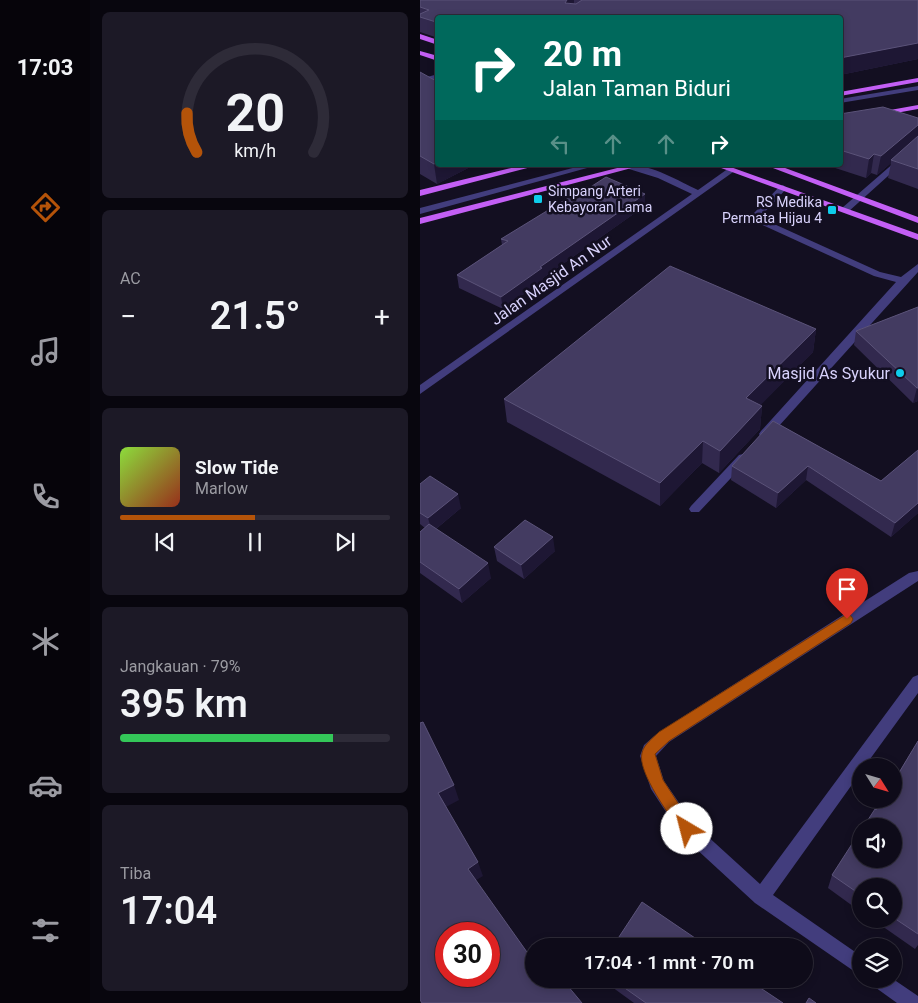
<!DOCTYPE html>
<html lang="id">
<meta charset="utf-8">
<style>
:root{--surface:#0e0b19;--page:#1c1926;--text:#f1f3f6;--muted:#9b9ba2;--line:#2e2b38;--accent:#b45309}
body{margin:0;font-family:Roboto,sans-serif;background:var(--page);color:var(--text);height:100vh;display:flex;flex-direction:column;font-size:19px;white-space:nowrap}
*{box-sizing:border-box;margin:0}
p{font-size:16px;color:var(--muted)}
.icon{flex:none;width:28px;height:28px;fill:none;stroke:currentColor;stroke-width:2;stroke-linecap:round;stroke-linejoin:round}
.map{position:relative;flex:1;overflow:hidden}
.side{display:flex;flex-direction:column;gap:12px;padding:12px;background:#08060e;width:330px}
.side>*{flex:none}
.hud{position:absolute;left:15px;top:15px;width:408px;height:152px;border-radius:5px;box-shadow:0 2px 8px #0003,0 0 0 1px var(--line);background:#00695c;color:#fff;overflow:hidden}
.needle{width:32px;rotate:127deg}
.buttons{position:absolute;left:432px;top:758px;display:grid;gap:10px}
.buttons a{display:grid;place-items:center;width:50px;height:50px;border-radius:50%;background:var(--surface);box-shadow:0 2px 8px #0003,0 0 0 1px var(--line);font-size:25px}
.speed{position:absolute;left:15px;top:922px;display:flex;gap:10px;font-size:25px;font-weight:700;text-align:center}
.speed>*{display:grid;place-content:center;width:65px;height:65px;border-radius:50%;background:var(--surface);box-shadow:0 2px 8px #0003,0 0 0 1px var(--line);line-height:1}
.speed .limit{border:8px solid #d22;background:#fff;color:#111}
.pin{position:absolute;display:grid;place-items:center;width:42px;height:42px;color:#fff;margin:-51px -21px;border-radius:50% 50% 50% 0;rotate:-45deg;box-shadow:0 0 5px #0007}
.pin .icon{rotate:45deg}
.me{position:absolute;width:55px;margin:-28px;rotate:323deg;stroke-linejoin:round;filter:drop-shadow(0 0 4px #0008)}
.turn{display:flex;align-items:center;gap:18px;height:105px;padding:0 25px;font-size:22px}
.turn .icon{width:65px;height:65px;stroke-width:2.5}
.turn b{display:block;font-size:35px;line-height:42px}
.lanes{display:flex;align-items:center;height:48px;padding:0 25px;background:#0003;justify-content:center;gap:25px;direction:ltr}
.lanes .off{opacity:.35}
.big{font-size:38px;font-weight:600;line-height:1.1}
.side .widget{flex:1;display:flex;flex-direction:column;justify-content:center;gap:8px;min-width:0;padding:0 18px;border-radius:8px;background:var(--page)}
.side .dial{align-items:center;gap:0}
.dial svg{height:130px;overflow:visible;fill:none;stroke:var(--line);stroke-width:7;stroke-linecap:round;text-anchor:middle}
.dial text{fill:var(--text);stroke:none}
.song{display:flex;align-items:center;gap:15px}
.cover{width:60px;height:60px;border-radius:8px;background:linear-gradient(135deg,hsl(90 70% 55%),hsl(10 70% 35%))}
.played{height:5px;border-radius:2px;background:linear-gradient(90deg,var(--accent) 50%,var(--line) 50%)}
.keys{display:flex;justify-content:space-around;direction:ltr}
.heat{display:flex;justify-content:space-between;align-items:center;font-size:28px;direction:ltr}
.charge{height:8px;border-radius:4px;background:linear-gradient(90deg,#34c759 79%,var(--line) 0)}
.trip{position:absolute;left:105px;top:938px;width:288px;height:50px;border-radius:25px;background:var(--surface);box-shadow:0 2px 8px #0003,0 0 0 1px var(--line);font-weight:600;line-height:50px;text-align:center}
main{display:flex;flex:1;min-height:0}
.tab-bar{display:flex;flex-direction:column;width:90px;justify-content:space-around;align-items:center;background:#06040a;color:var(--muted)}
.tab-bar .icon{width:35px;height:35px}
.tab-bar .selected{color:var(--accent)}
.tab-bar b{font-size:22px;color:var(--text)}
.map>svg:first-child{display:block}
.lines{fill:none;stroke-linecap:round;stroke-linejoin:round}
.service{fill:#423d7d;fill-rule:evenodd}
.minor{fill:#423d7d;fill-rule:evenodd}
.primary{fill:#c35ff5;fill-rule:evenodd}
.wall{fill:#32294e}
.shaded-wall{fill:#1e1734}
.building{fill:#433b61;stroke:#5b5379;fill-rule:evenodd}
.route{fill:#b45309;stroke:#753606}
.poi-dot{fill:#0ecdeb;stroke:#130f21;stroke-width:2}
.labels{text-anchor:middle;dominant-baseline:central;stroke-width:5;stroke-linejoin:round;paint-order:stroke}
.far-poi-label{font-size:14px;fill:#d8d2fc;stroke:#130f21;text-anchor:start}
.street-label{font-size:16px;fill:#d8d2fc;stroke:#130f21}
.poi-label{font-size:16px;fill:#d8d2fc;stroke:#130f21;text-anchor:end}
</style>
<main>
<nav class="tab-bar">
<b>17:03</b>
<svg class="icon selected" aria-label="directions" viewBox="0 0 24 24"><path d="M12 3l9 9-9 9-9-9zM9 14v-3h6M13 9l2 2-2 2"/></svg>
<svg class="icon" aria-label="music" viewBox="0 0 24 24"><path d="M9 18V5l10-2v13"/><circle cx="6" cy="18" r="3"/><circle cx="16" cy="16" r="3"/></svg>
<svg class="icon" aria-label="phone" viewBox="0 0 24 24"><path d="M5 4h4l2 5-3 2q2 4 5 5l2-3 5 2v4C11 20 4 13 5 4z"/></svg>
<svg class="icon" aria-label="climate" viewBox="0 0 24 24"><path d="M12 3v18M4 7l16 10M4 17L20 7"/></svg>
<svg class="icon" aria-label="car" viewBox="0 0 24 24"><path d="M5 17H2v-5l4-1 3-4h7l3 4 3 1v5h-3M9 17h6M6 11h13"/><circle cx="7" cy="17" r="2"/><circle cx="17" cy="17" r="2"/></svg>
<svg class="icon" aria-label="filters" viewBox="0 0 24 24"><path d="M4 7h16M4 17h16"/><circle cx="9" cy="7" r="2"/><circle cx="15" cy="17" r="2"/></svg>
</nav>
<section class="side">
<div class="widget dial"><svg viewBox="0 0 100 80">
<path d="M14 69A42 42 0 1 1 86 69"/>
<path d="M14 69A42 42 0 0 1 8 45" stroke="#b45309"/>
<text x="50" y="56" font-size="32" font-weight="700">20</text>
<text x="50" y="72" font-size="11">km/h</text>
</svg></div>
<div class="widget"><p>AC</p>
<div class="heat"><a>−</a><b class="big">21.5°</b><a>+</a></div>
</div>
<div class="widget">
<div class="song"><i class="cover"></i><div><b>Slow Tide</b><p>Marlow</p></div></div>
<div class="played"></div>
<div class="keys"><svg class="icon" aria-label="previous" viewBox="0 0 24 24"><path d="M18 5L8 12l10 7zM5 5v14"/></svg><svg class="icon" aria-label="pause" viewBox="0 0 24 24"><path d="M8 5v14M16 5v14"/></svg><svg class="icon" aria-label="next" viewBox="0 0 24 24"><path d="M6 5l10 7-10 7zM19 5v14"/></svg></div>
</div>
<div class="widget"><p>Jangkauan · 79%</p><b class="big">395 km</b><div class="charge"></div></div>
<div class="widget"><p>Tiba</p><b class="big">17:04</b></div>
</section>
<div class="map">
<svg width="498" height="1003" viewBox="0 0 498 1003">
<rect width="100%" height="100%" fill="#130f21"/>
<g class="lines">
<!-- service -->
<path class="service" d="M 498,86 L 498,90 L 420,103 L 420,99 Z
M 498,142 L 498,149 L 428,212 L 422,212 L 422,208 Z
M 164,165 L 178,165 L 0,214 L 0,208 Z
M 363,185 L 367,188 L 343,214 L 343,219 L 460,272 L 481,277 L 498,264 L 498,272 L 349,437 L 341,437 L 339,434 L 341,431 L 476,282 L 454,276 L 336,222 L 333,214 L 335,212 L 360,186 Z
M 323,454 L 329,458 L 327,461 L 279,512 L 271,512 L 269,509 L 271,506 L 319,455 Z"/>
<!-- minor -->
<path class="minor" d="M 18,74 L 18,79 L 0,84 L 0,79 Z
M 209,165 C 230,164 259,181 278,190 L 309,168 L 316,170 L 0,394 L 0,385 L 272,194 L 238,178 L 209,169 Z
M 498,571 L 498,581 L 249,742 L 236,756 L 244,781 L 273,823 L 340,884 L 493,677 L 498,675 L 498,693 L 445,766 L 441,766 L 441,772 L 353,895 L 441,956 L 441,976 L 335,903 L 261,835 L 231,789 L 220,756 L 224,745 L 239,732 L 489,573 Z
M 449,979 L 473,979 L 498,996 L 498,1003 L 477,1003 L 452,985 Z"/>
<!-- primary -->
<path class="primary" d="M 0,34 L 18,40 L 18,45 L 0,39 Z
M 0,51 L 18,56 L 18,61 L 0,55 Z
M 498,78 L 498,82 L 420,96 L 420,92 Z
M 498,105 L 498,109 L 459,116 L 455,114 L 459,112 Z
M 104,165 L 119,165 L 0,196 L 0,190 Z
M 209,165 L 223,165 L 0,224 L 0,218 Z
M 293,165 L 305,165 L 498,234 L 498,240 Z
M 345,165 L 357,165 L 498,217 L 498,223 Z"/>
</g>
<!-- wall -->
<path class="wall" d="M 0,0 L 498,0 L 498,59 L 420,75 L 420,18 L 18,18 L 18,38 L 0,32 Z
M 0,72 L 18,165 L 54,165 L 17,184 L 0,174 Z
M 420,114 L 498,118 L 498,189 L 468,178 L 471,163 L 457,175 L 451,173 L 446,178 L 406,165 L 420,165 Z
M 169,188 L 225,206 L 123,278 L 123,280 L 83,309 L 39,288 L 37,275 L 82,245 L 81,239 Z
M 498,307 L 498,401 L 493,403 L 434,345 L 436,331 Z
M 396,329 L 393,352 L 340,405 L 342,406 L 340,429 L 299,473 L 282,463 L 240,506 L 87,422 L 84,399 Z
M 353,421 L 461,481 L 498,450 L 498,513 L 471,537 L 386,480 L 356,508 L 311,480 L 312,466 Z
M 0,484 L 41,508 L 16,529 L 71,578 L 42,603 L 0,573 L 0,532 L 5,528 L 0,524 Z
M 74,547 L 135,551 L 104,579 L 77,561 Z
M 498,741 L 498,945 L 495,949 L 452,919 L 474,919 L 474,886 L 441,886 L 441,912 L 408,888 L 412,875 L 456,810 Z
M 181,979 L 327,979 L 363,1003 L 214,1003 Z"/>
<!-- shaded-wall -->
<path class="shaded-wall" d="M 146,0 L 154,0 L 154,12 L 145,3 Z
M 498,43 L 498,59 L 420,75 L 420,58 Z
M 498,125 L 498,140 L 471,160 L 471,163 L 457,175 L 461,156 Z
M 454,154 L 451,173 L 446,178 L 449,159 Z
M 18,162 L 18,165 L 54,165 L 17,184 L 14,164 Z
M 225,194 L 225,206 L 123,278 L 123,280 L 83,309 L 81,297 L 120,267 Z
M 396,329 L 393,352 L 325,421 L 326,398 Z
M 497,388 L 498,388 L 498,401 L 493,403 Z
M 342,406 L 340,429 L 299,473 L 300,451 Z
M 283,441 L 282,463 L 240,506 L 240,483 Z
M 388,466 L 386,480 L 356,508 L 358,493 Z
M 38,494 L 41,508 L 12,532 L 8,518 Z
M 498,503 L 498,513 L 471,537 L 475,523 Z
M 133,537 L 135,551 L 104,579 L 101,565 Z
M 68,563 L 71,578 L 42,603 L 39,589 Z
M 34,785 L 39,800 L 24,808 L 18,793 Z
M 58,862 L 63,876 L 53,882 L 48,869 Z"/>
<!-- building -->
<path class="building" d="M 0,0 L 147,0 L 145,3 L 156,4 L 162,0 L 498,0 L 498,43 L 420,58 L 420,18 L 18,18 L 18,25 L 16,22 L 0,17 L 0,14 L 9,10 L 0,7 Z
M 0,72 L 18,82 L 18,162 L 14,164 L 0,156 Z
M 463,107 L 498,118 L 498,125 L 461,156 L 454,154 L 449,159 L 420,150 L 420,114 Z
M 498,136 L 498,169 L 471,160 Z
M 186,177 L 225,194 L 120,267 L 122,268 L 81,297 L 37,275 L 88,241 L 81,239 L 166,187 L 169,188 Z
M 250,266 L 396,329 L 326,398 L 342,406 L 300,451 L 283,441 L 240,483 L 84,399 Z
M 498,307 L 498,388 L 497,388 L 436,331 Z
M 353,421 L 461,481 L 498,450 L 498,503 L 475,523 L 388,466 L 358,493 L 312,466 Z
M 10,476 L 38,494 L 8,518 L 0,513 L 0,484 Z
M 105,520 L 133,537 L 101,565 L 74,547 Z
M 9,524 L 68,563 L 39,589 L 0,562 L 0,532 Z
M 3,722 L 34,785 L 18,793 L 58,862 L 48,869 L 114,962 L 114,979 L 126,979 L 127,981 L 129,979 L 142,979 L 162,1003 L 2,1003 L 0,1000 L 0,723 ZM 26,934 L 69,934 L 69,976 L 26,976 Z
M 498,741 L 498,934 L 474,918 L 474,886 L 441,886 L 441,895 L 412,875 L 441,830 L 441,859 L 474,859 L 474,826 L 444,826 L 455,809 L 456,810 L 463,799 L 474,799 L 474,781 Z
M 222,902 L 275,938 L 272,942 L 278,946 L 193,946 Z
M 192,979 L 327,979 L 363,1003 L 226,1003 Z
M 389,998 L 396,1003 L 386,1003 Z"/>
<!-- route -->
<path class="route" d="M 427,614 L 431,616 L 433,619 L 431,623 L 249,741 L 235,754 L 243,780 L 275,829 L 272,834 L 267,836 L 262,834 C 251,817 217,772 222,753 C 224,744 233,738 239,732 Z"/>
<!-- markers -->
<g class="poi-dot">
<rect x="113" y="194" width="10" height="10" rx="2.5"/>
<rect x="407" y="205" width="10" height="10" rx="2.5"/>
<circle cx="480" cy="373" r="5"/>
</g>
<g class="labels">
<!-- far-poi labels -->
<g class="far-poi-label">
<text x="128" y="191">Simpang Arteri<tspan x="128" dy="16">Kebayoran Lama</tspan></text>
<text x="402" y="202" text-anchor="end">RS Medika<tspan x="402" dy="16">Permata Hijau 4</tspan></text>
</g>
<!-- street labels -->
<g class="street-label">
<text transform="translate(131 280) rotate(-35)">Jalan Masjid An Nur</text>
</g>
<!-- poi labels -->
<g class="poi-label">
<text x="470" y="373">Masjid As Syukur</text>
</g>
</g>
</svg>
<div class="buttons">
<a><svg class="needle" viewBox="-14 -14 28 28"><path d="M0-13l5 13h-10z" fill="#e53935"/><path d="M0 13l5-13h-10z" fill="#9b9ba2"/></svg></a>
<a><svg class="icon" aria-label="sound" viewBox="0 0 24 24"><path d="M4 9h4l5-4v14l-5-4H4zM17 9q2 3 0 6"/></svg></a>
<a><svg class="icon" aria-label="search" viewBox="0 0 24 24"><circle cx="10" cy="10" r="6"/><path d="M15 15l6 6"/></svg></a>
<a><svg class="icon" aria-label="layers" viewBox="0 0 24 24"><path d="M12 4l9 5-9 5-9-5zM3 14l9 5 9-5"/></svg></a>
</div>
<div class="speed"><div class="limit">30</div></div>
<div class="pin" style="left:427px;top:619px;background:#d93025"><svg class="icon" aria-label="arrive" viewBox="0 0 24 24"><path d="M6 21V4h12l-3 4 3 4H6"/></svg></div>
<svg class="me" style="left:267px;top:829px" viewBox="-20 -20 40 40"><circle r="19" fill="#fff"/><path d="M0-13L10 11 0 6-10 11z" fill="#b45309"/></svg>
<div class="trip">17:04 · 1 mnt · 70 m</div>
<div class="hud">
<div class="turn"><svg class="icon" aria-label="right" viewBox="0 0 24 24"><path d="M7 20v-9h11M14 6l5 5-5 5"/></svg><div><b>20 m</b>Jalan Taman Biduri</div></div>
<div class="lanes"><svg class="icon off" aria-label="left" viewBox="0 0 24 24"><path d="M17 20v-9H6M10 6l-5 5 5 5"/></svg><svg class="icon off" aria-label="ahead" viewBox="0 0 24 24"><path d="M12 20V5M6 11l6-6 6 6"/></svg><svg class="icon off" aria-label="ahead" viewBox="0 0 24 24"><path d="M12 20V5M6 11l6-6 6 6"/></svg><svg class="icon" aria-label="right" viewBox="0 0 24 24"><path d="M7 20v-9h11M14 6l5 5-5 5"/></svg></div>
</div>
</div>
</main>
